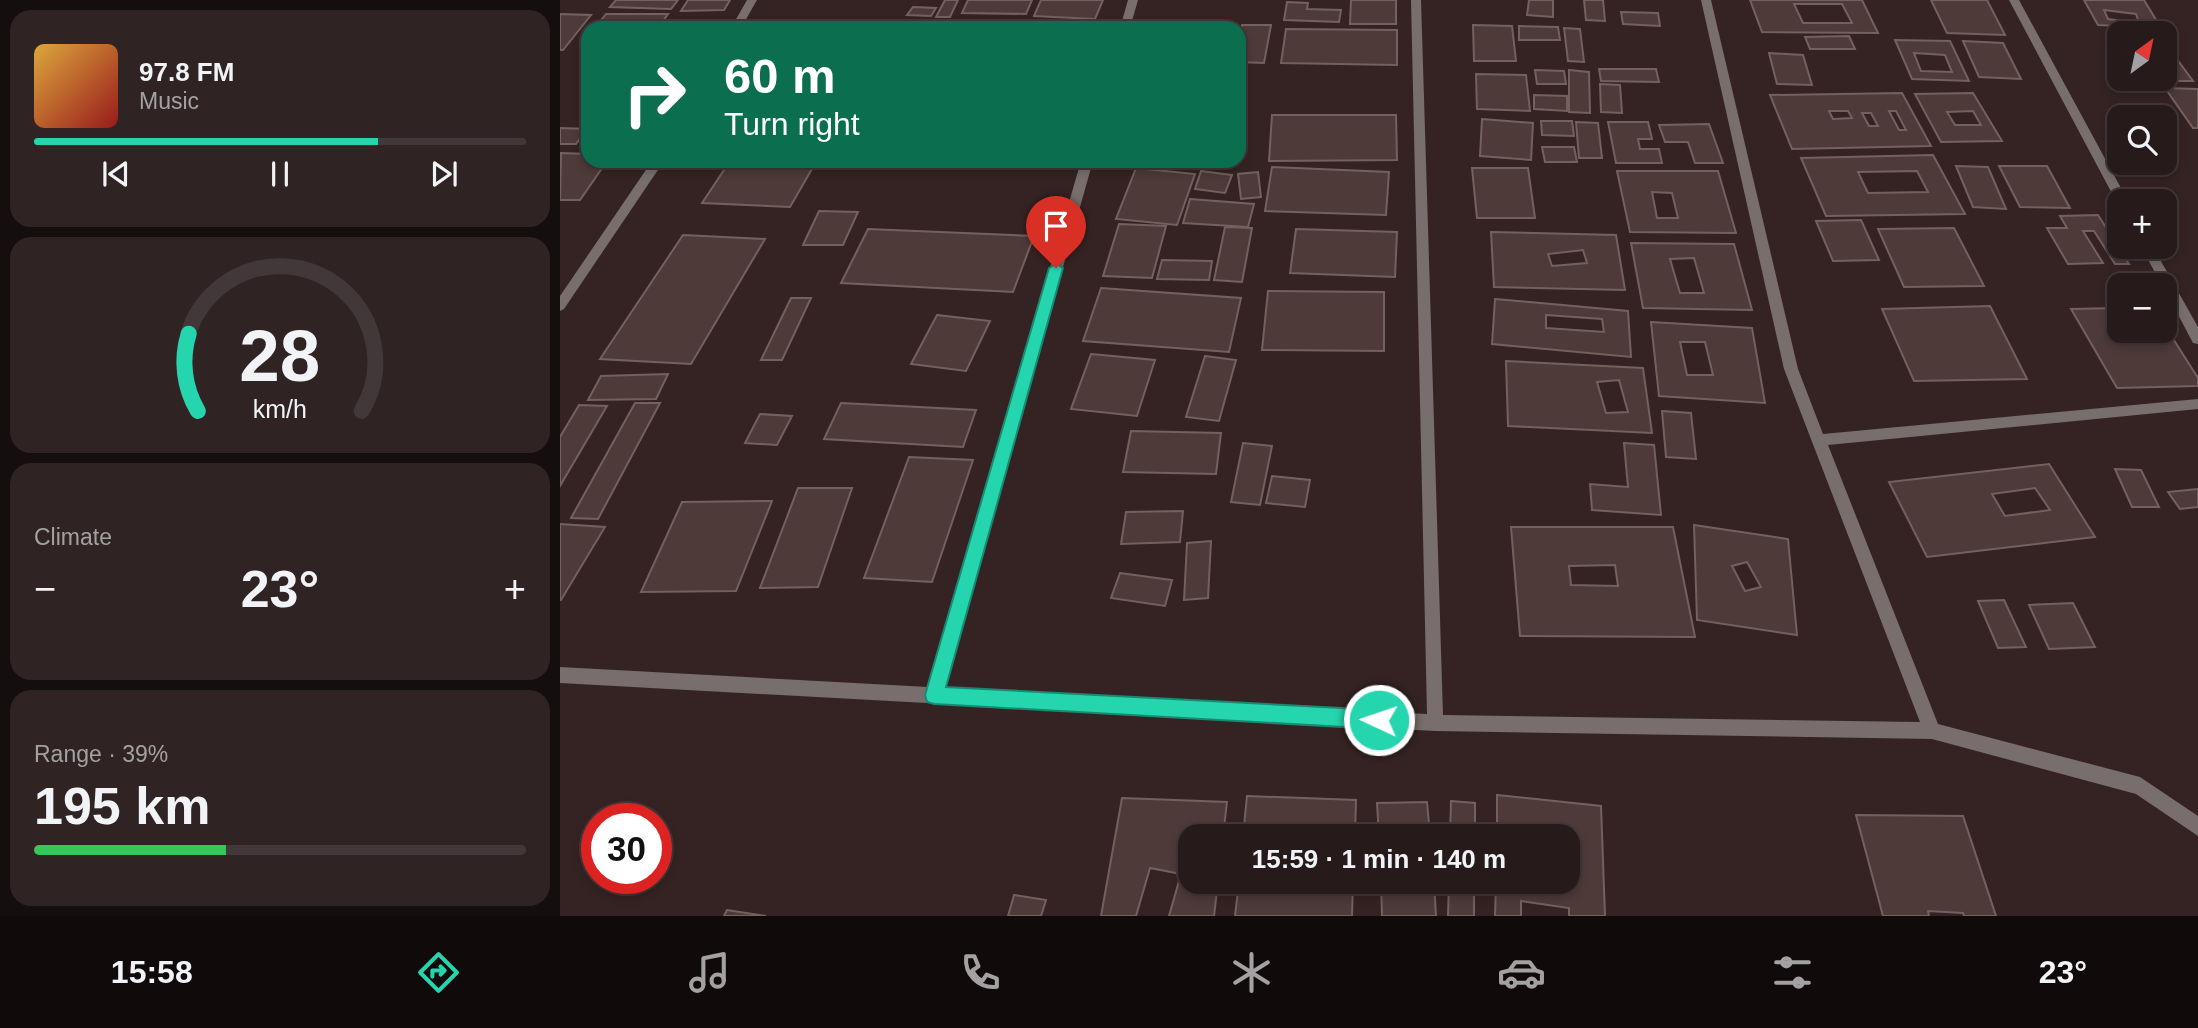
<!DOCTYPE html>
<meta charset="utf-8">
<style>
:root{--surface:#271a1a;--page:#2f2323;--text:#f1f3f6;--muted:#a4a1a2;--line:#433839;--accent:#25d5ae}
body{margin:0;font-family:Arial,sans-serif;background:var(--page);color:var(--text);height:100vh;display:flex;flex-direction:column;font-size:26px;white-space:nowrap}
*{box-sizing:border-box;margin:0}
p{font-size:23px;color:var(--muted)}
.icon{flex:none;width:38px;height:38px;fill:none;stroke:currentColor;stroke-width:2;stroke-linecap:round;stroke-linejoin:round}
.map{position:relative;flex:1;overflow:hidden}
.side{display:flex;flex-direction:column;gap:10px;padding:10px;background:#150e0e;width:560px}
.side>*{flex:none}
.guide{position:absolute;left:21px;top:21px;width:665px;height:147px;border-radius:21px;box-shadow:0 4px 10px #0003,0 0 0 2px var(--line);background:#0b6e4f;color:#fff;overflow:hidden}
.needle{width:46px;rotate:33deg}
.buttons{position:absolute;left:1547px;top:21px;display:grid;gap:14px}
.buttons a{display:grid;place-items:center;width:70px;height:70px;border-radius:14px;background:var(--surface);box-shadow:0 4px 10px #0003,0 0 0 2px var(--line);font-size:35px}
.speed{position:absolute;left:21px;top:803px;display:flex;gap:14px;font-size:35px;font-weight:700;text-align:center}
.speed>*{display:grid;place-content:center;width:91px;height:91px;border-radius:50%;background:var(--surface);box-shadow:0 4px 10px #0003,0 0 0 2px var(--line);line-height:1}
.speed .limit{border:10px solid #d22;background:#fff;color:#111}
.pin{position:absolute;display:grid;place-items:center;width:60px;height:60px;color:#fff;margin:-72px -30px;border-radius:50% 50% 50% 0;rotate:-45deg;box-shadow:0 0 7px #0007}
.pin .icon{rotate:45deg}
.me{position:absolute;width:77px;margin:-38px;rotate:273deg;stroke-linejoin:round;filter:drop-shadow(0 0 5px #0008)}
.turn{display:flex;align-items:center;gap:24px;height:147px;padding:0 28px;font-size:32px}
.turn .icon{width:91px;height:91px;stroke-width:2.5}
.turn b{display:block;font-size:49px;line-height:60px}
.big{font-size:52px;font-weight:700;line-height:1.1}
.side .card{flex:1;display:flex;flex-direction:column;justify-content:center;gap:10px;min-width:0;padding:0 24px;border-radius:21px;background:var(--page)}
.side .dial{align-items:center;gap:0}
.dial svg{height:182px;overflow:visible;fill:none;stroke:var(--line);stroke-width:7;stroke-linecap:round;text-anchor:middle}
.dial text{fill:var(--text);stroke:none}
.song{display:flex;align-items:center;gap:21px}
.cover{width:84px;height:84px;border-radius:10px;background:linear-gradient(135deg,hsl(40 70% 55%),hsl(0 70% 35%))}
.played{height:7px;border-radius:4px;background:linear-gradient(90deg,var(--accent) 70%,var(--line) 70%)}
.keys{display:flex;justify-content:space-around;direction:ltr}
.heat{display:flex;justify-content:space-between;align-items:center;font-size:38px;direction:ltr}
.charge{height:10px;border-radius:5px;background:linear-gradient(90deg,#34c759 39%,var(--line) 0)}
.trip{position:absolute;left:618px;top:824px;width:402px;height:70px;border-radius:21px;background:var(--surface);box-shadow:0 4px 10px #0003,0 0 0 2px var(--line);font-weight:700;line-height:70px;text-align:center}
.tabs{display:flex;height:112px;justify-content:space-around;align-items:center;background:#100a0a;color:var(--muted)}
.tabs .icon{width:49px;height:49px}
.tabs .current{color:var(--accent)}
.tabs b{font-size:32px;color:var(--text)}
main{display:flex;flex:1;min-height:0}
.map>svg:first-child{display:block}
.building{fill:#4d3a39;stroke:#74605e;stroke-width:2;fill-rule:evenodd}
.lines{fill:none;stroke-linecap:round;stroke-linejoin:round}
.minor{fill:#786e6d;fill-rule:evenodd}
.route{fill:#25d5ae;stroke:#188a71;stroke-width:2}
</style>
<main>
<section class="side">
<div class="card">
<div class="song"><i class="cover"></i><div><b>97.8 FM</b><p>Music</p></div></div>
<div class="played"></div>
<div class="keys"><svg class="icon" aria-label="previous" viewBox="0 0 24 24"><path d="M18 5L8 12l10 7zM5 5v14"/></svg><svg class="icon" aria-label="pause" viewBox="0 0 24 24"><path d="M8 5v14M16 5v14"/></svg><svg class="icon" aria-label="next" viewBox="0 0 24 24"><path d="M6 5l10 7-10 7zM19 5v14"/></svg></div>
</div>
<div class="card dial"><svg viewBox="0 0 100 80">
<path d="M14 69A42 42 0 1 1 86 69"/>
<path d="M14 69A42 42 0 0 1 10 35" stroke="#25d5ae"/>
<text x="50" y="56" font-size="32" font-weight="700">28</text>
<text x="50" y="72" font-size="11">km/h</text>
</svg></div>
<div class="card"><p>Climate</p>
<div class="heat"><a>−</a><b class="big">23°</b><a>+</a></div>
</div>
<div class="card"><p>Range · 39%</p><b class="big">195 km</b><div class="charge"></div></div>
</section>
<div class="map">
<svg width="1638" height="916" viewBox="0 0 1638 916">
<rect width="100%" height="100%" fill="#342322"/>
<!-- building -->
<path class="building" d="M 56,0 L 118,0 L 111,9 L 50,7 Z
M 128,0 L 170,0 L 164,10 L 121,11 Z
M 385,0 L 398,0 L 390,17 L 376,17 Z
M 408,0 L 472,0 L 466,14 L 402,13 Z
M 481,0 L 543,0 L 535,19 L 474,16 Z
M 791,0 L 836,0 L 836,24 L 790,24 Z
M 969,0 L 993,0 L 993,17 L 967,15 Z
M 1024,0 L 1043,0 L 1045,21 L 1026,20 Z
M 1190,0 L 1302,0 L 1318,33 L 1202,32 ZM 1234,4 L 1282,4 L 1292,23 L 1243,23 Z
M 1371,0 L 1427,0 L 1445,35 L 1387,33 Z
M 1524,0 L 1584,0 L 1601,28 L 1538,25 ZM 1544,10 L 1576,14 L 1579,23 L 1548,19 Z
M 727,2 L 748,3 L 747,9 L 781,10 L 779,22 L 724,20 Z
M 353,7 L 376,8 L 371,16 L 347,15 Z
M 1061,12 L 1098,13 L 1100,26 L 1063,24 Z
M 0,14 L 31,15 L 3,50 L 0,50 Z
M 46,14 L 108,14 L 98,28 L 35,28 Z
M 400,21 L 480,21 L 478,28 L 398,28 Z
M 363,22 L 361,28 L 297,28 L 299,23 Z
M 682,25 L 711,25 L 704,63 L 679,62 Z
M 913,25 L 952,26 L 956,61 L 914,61 Z
M 959,26 L 998,27 L 1000,40 L 959,40 Z
M 1004,28 L 1020,29 L 1024,62 L 1008,61 Z
M 726,29 L 837,30 L 837,65 L 721,63 Z
M 1289,36 L 1295,49 L 1250,49 L 1245,37 Z
M 1335,40 L 1390,41 L 1409,81 L 1352,79 ZM 1354,53 L 1385,55 L 1392,72 L 1361,71 Z
M 1403,41 L 1443,43 L 1461,79 L 1419,77 Z
M 1605,47 L 1608,47 L 1633,81 L 1595,81 L 1593,79 L 1605,79 Z
M 1209,53 L 1243,55 L 1252,85 L 1217,84 Z
M 1039,69 L 1096,69 L 1099,82 L 1041,81 Z
M 975,70 L 1004,71 L 1006,84 L 977,84 Z
M 1009,70 L 1029,72 L 1030,113 L 1009,112 Z
M 916,74 L 966,75 L 970,111 L 917,109 Z
M 1040,84 L 1060,85 L 1062,113 L 1041,112 Z
M 1605,88 L 1638,89 L 1638,128 L 1633,128 Z
M 1342,93 L 1371,146 L 1232,149 L 1210,95 ZM 1269,111 L 1288,111 L 1292,118 L 1273,119 ZM 1329,111 L 1336,111 L 1346,130 L 1339,130 ZM 1302,113 L 1311,113 L 1318,126 L 1309,126 Z
M 1413,93 L 1442,141 L 1381,142 L 1355,94 ZM 1413,111 L 1421,125 L 1395,125 L 1387,112 Z
M 974,95 L 1007,96 L 1007,111 L 974,109 Z
M 712,115 L 836,115 L 837,160 L 709,161 Z
M 922,119 L 973,123 L 971,160 L 920,156 Z
M 981,121 L 1012,121 L 1014,136 L 982,135 Z
M 1016,122 L 1038,123 L 1042,158 L 1019,158 Z
M 1048,122 L 1088,122 L 1092,139 L 1078,139 L 1080,149 L 1099,149 L 1102,163 L 1056,163 Z
M 1149,124 L 1163,163 L 1135,163 L 1128,142 L 1105,142 L 1099,125 Z
M 0,128 L 27,129 L 16,144 L 0,144 Z
M 982,147 L 1014,147 L 1017,162 L 985,162 Z
M 1,153 L 28,154 L 28,161 L 47,161 L 20,200 L 0,200 Z
M 1373,155 L 1405,214 L 1266,216 L 1241,158 ZM 1357,171 L 1368,192 L 1308,193 L 1298,172 Z
M 170,161 L 227,161 L 256,162 L 230,207 L 142,203 Z
M 1396,166 L 1428,167 L 1446,209 L 1413,207 Z
M 1439,166 L 1487,166 L 1510,208 L 1460,207 Z
M 712,167 L 829,172 L 826,215 L 705,211 Z
M 576,168 L 635,174 L 617,225 L 556,219 Z
M 912,168 L 968,168 L 975,218 L 917,218 Z
M 641,171 L 672,175 L 665,193 L 635,189 Z
M 1057,171 L 1158,171 L 1176,233 L 1070,232 ZM 1092,192 L 1112,193 L 1118,218 L 1097,218 Z
M 698,172 L 701,197 L 681,199 L 678,174 Z
M 630,199 L 694,204 L 688,227 L 623,223 Z
M 259,211 L 298,212 L 283,245 L 243,245 Z
M 1538,215 L 1569,264 L 1555,264 L 1534,231 L 1523,231 L 1543,263 L 1508,264 L 1487,228 L 1507,228 L 1500,216 Z
M 1301,220 L 1319,260 L 1273,261 L 1256,221 Z
M 559,224 L 606,226 L 592,278 L 543,276 Z
M 665,227 L 692,228 L 682,282 L 654,280 Z
M 1394,228 L 1424,286 L 1344,287 L 1318,229 Z
M 308,229 L 474,236 L 453,292 L 281,283 Z
M 736,229 L 837,232 L 835,277 L 730,273 Z
M 931,232 L 1056,235 L 1065,290 L 934,287 ZM 1023,250 L 1027,263 L 992,266 L 988,254 Z
M 123,235 L 205,239 L 131,364 L 40,359 Z
M 1071,243 L 1174,244 L 1192,310 L 1083,308 ZM 1134,258 L 1144,293 L 1120,293 L 1110,259 Z
M 602,260 L 652,261 L 649,280 L 597,279 Z
M 541,288 L 681,298 L 669,352 L 523,341 Z
M 708,291 L 824,292 L 824,351 L 702,350 Z
M 231,298 L 251,298 L 222,360 L 201,360 Z
M 935,299 L 1068,311 L 1071,357 L 932,344 ZM 986,315 L 1042,319 L 1044,332 L 986,328 Z
M 1430,306 L 1467,379 L 1354,381 L 1322,309 Z
M 1559,308 L 1559,331 L 1605,331 L 1605,326 L 1638,378 L 1638,386 L 1557,388 L 1511,309 Z
M 377,315 L 430,321 L 406,371 L 351,364 Z
M 1091,322 L 1192,328 L 1205,403 L 1099,396 ZM 1120,342 L 1145,342 L 1153,375 L 1127,375 Z
M 531,354 L 595,360 L 577,416 L 511,409 Z
M 645,356 L 676,360 L 659,421 L 626,417 Z
M 946,361 L 1083,368 L 1092,433 L 948,426 ZM 1059,380 L 1068,412 L 1046,413 L 1037,382 Z
M 108,374 L 96,399 L 28,400 L 41,376 Z
M 75,403 L 100,403 L 38,519 L 11,518 Z
M 281,403 L 416,410 L 403,447 L 264,439 Z
M 19,405 L 47,406 L 0,486 L 0,437 Z
M 1102,411 L 1131,413 L 1136,459 L 1106,457 Z
M 200,414 L 232,416 L 217,445 L 185,443 Z
M 571,431 L 661,433 L 656,474 L 563,472 Z
M 683,443 L 712,446 L 700,505 L 671,502 Z
M 1064,443 L 1094,445 L 1101,515 L 1032,510 L 1030,484 L 1068,487 Z
M 349,457 L 413,460 L 372,582 L 304,578 Z
M 1489,464 L 1535,537 L 1367,557 L 1329,482 ZM 1475,488 L 1490,510 L 1445,516 L 1432,494 Z
M 1555,469 L 1581,470 L 1599,507 L 1572,507 Z
M 712,476 L 750,480 L 745,507 L 706,503 Z
M 238,488 L 292,488 L 258,587 L 200,588 Z
M 1638,489 L 1638,507 L 1620,509 L 1608,492 Z
M 212,501 L 176,591 L 81,592 L 122,502 Z
M 623,511 L 620,542 L 561,544 L 566,512 Z
M 0,524 L 45,527 L 1,600 L 0,599 Z
M 1134,525 L 1228,539 L 1237,635 L 1137,620 ZM 1187,562 L 1201,587 L 1185,591 L 1172,566 Z
M 951,527 L 1113,527 L 1135,637 L 960,636 ZM 1055,565 L 1058,586 L 1011,585 L 1009,566 Z
M 651,541 L 648,598 L 624,600 L 627,543 Z
M 560,573 L 612,580 L 605,606 L 551,598 Z
M 1444,600 L 1466,647 L 1438,648 L 1418,601 Z
M 1513,603 L 1535,647 L 1489,649 L 1469,605 Z
M 937,795 L 1041,806 L 1045,916 L 1009,916 L 1009,908 L 961,901 L 961,916 L 935,916 L 936,882 L 1008,882 L 1008,836 L 937,836 Z
M 687,796 L 796,800 L 795,836 L 683,836 Z
M 562,798 L 667,802 L 663,836 L 630,836 L 630,882 L 658,882 L 654,916 L 609,916 L 621,874 L 590,868 L 576,916 L 541,916 Z
M 891,801 L 915,803 L 915,836 L 890,836 Z
M 867,802 L 870,836 L 819,836 L 817,803 Z
M 1296,815 L 1403,816 L 1436,916 L 1404,916 L 1403,913 L 1368,911 L 1369,916 L 1323,916 Z
M 679,882 L 793,882 L 792,916 L 675,916 Z
M 821,882 L 874,882 L 876,916 L 822,916 Z
M 889,882 L 914,882 L 914,916 L 888,916 Z
M 454,895 L 486,900 L 481,916 L 448,916 Z
M 167,910 L 206,916 L 164,916 Z"/>
<g class="lines">
<!-- minor -->
<path class="minor" d="M 187,0 L 197,0 L 181,28 L 171,28 Z
M 568,0 L 578,0 L 570,28 L 560,28 Z
M 851,0 L 861,0 L 883,715 L 1360,722 L 1224,369 L 1141,0 L 1151,0 L 1238,369 L 1263,434 L 1638,399 L 1638,409 L 1268,445 L 1378,724 L 1580,777 L 1638,816 L 1638,836 L 1576,794 L 1372,739 L 875,731 L 0,683 L 0,667 L 368,687 L 521,161 L 533,161 L 384,688 L 867,714 Z
M 1449,0 L 1459,0 L 1568,201 L 1559,201 L 1559,204 L 1556,201 Z
M 92,161 L 104,161 L 4,309 L 0,311 L 0,296 Z
M 1581,247 L 1593,247 L 1638,327 L 1638,344 L 1633,343 L 1605,290 L 1605,285 L 1602,285 Z"/>
</g>
<!-- route -->
<path class="route" d="M 496,263 L 503,268 L 386,687 L 819,710 L 826,713 L 829,720 L 826,726 L 819,729 L 374,704 L 367,702 L 365,695 L 489,268 Z"/>
</svg>
<div class="buttons">
<a><svg class="needle" viewBox="-14 -14 28 28"><path d="M0-13l5 13h-10z" fill="#e53935"/><path d="M0 13l5-13h-10z" fill="#a4a1a2"/></svg></a>
<a><svg class="icon" aria-label="search" viewBox="0 0 24 24"><circle cx="10" cy="10" r="6"/><path d="M15 15l6 6"/></svg></a>
<a>+</a>
<a>−</a>
</div>
<div class="speed"><div class="limit">30</div></div>
<div class="pin" style="left:496px;top:268px;background:#d93025"><svg class="icon" aria-label="arrive" viewBox="0 0 24 24"><path d="M6 21V4h12l-3 4 3 4H6"/></svg></div>
<svg class="me" style="left:819px;top:720px" viewBox="-20 -20 40 40"><circle r="17" fill="#25d5ae" stroke="#fff" stroke-width="3"/><path d="M0-11L8 9 0 5-8 9z" fill="#fff"/></svg>
<div class="trip">15:59 · 1 min · 140 m</div>
<div class="guide">
<div class="turn"><svg class="icon" aria-label="right" viewBox="0 0 24 24"><path d="M7 20v-9h11M14 6l5 5-5 5"/></svg><div><b>60 m</b>Turn right</div></div>
</div>
</div>
</main>
<nav class="tabs">
<b>15:58</b>
<svg class="icon current" aria-label="directions" viewBox="0 0 24 24"><path d="M12 3l9 9-9 9-9-9zM9 14v-3h6M13 9l2 2-2 2"/></svg>
<svg class="icon" aria-label="music" viewBox="0 0 24 24"><path d="M9 18V5l10-2v13"/><circle cx="6" cy="18" r="3"/><circle cx="16" cy="16" r="3"/></svg>
<svg class="icon" aria-label="phone" viewBox="0 0 24 24"><path d="M5 4h4l2 5-3 2q2 4 5 5l2-3 5 2v4C11 20 4 13 5 4z"/></svg>
<svg class="icon" aria-label="climate" viewBox="0 0 24 24"><path d="M12 3v18M4 7l16 10M4 17L20 7"/></svg>
<svg class="icon" aria-label="car" viewBox="0 0 24 24"><path d="M5 17H2v-5l4-1 3-4h7l3 4 3 1v5h-3M9 17h6M6 11h13"/><circle cx="7" cy="17" r="2"/><circle cx="17" cy="17" r="2"/></svg>
<svg class="icon" aria-label="filters" viewBox="0 0 24 24"><path d="M4 7h16M4 17h16"/><circle cx="9" cy="7" r="2"/><circle cx="15" cy="17" r="2"/></svg>
<b>23°</b>
</nav>
